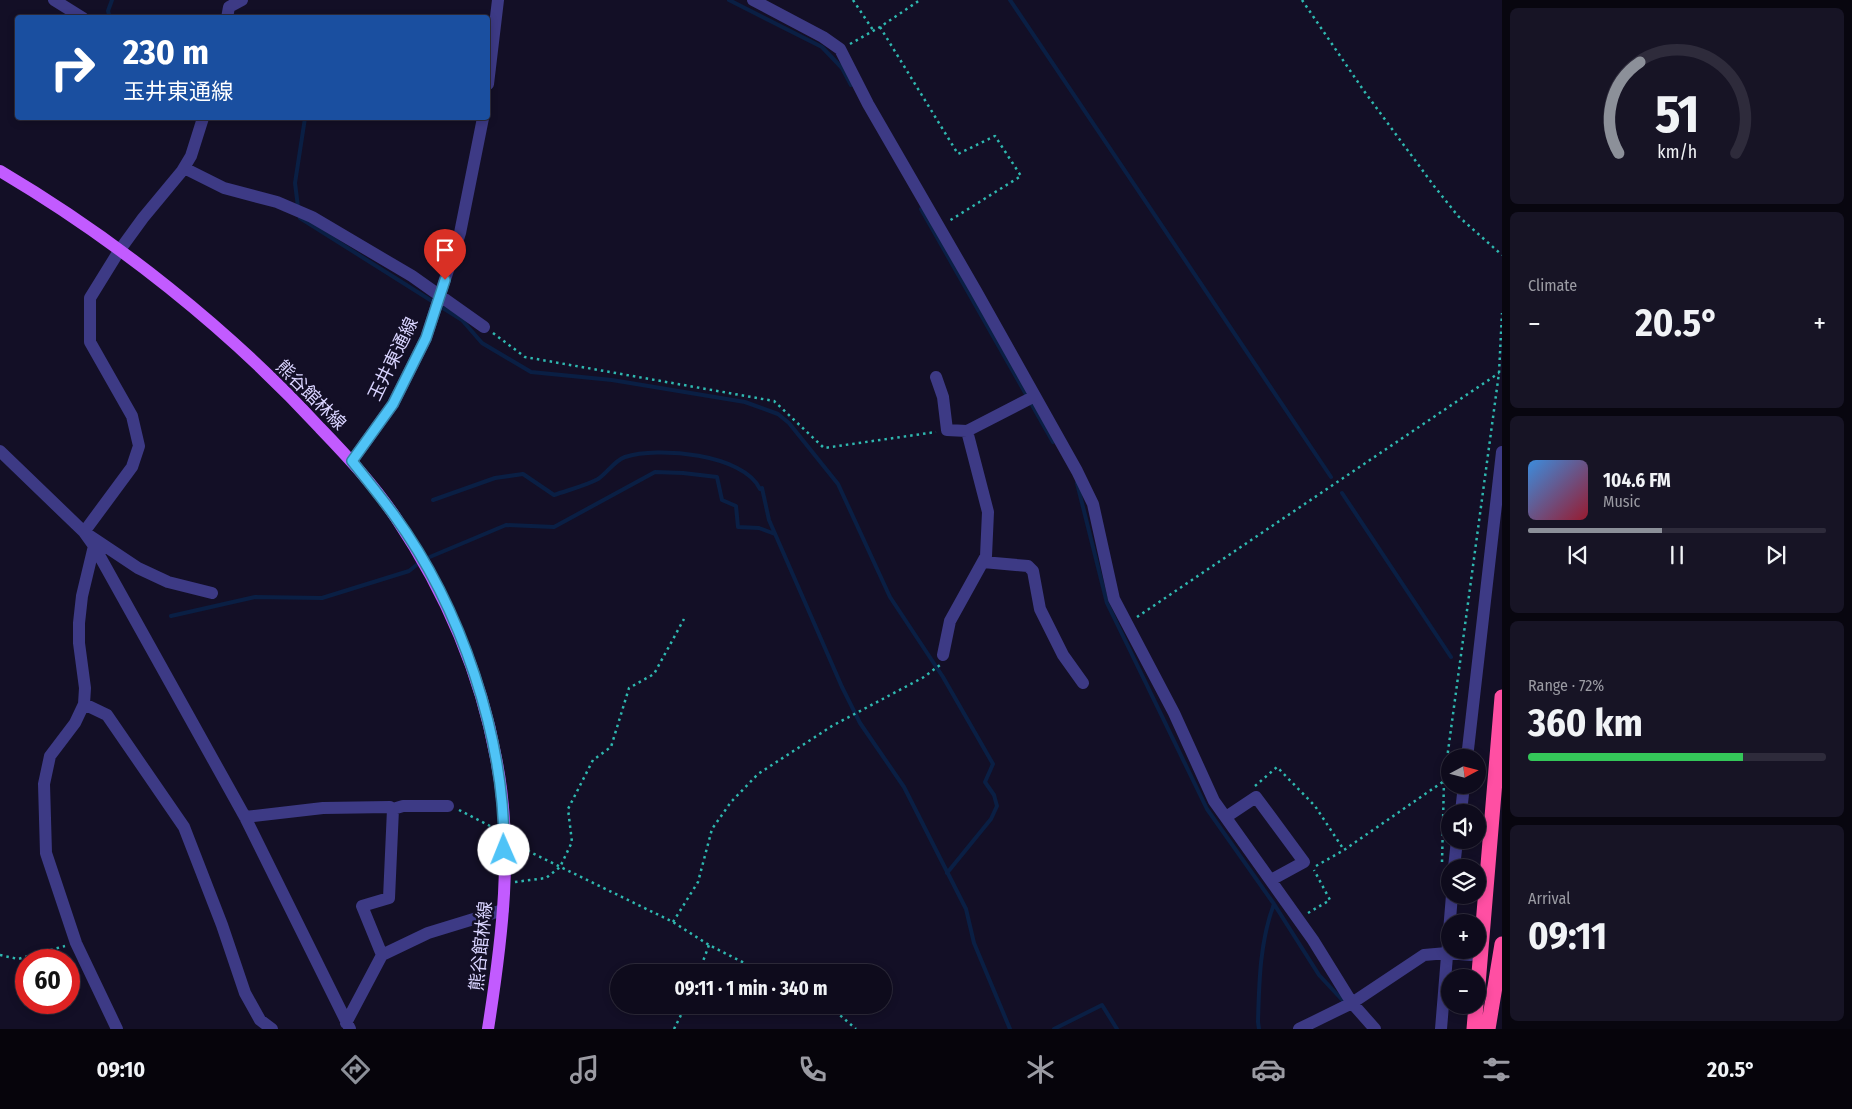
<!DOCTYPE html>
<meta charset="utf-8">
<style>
:root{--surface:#0e0b1c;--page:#171425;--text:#f1f3f6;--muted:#9b9ba3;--line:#2e2b3b;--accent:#8c9099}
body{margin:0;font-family:"Fira Sans Condensed","Noto Sans JP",sans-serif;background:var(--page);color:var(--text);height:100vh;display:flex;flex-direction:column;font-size:19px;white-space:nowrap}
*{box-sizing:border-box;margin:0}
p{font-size:16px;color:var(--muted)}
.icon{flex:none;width:28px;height:28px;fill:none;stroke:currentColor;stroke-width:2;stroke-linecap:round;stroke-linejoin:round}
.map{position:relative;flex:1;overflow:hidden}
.drawer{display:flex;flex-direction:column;gap:8px;padding:8px;background:#08060f;width:350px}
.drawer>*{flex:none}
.hud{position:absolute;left:15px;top:15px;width:475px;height:105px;border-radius:5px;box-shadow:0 2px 8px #0003,0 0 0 1px var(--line);background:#1a4fa0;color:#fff;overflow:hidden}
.needle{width:32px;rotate:83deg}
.buttons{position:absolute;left:1441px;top:749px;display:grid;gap:10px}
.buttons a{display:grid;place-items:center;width:45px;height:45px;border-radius:50%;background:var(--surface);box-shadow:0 2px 8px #0003,0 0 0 1px var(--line);font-size:25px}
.speed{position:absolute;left:15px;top:949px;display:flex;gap:10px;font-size:25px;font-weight:700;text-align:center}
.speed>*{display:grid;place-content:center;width:65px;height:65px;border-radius:50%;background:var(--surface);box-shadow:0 2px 8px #0003,0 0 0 1px var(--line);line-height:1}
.speed .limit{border:8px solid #d22;background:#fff;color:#111}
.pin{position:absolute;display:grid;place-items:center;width:42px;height:42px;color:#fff;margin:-51px -21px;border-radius:50% 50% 50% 0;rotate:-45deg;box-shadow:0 0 5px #0007}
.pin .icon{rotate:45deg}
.me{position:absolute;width:55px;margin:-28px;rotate:359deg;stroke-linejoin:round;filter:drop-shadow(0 0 4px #0008)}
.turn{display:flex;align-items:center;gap:18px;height:105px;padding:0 25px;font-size:22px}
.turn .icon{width:65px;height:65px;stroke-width:2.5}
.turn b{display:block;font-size:35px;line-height:42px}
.big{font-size:38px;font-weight:700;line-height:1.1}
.drawer .widget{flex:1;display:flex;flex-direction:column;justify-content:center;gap:8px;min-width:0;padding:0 18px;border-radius:8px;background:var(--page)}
.drawer .dial{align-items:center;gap:0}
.dial svg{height:130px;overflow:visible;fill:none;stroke:var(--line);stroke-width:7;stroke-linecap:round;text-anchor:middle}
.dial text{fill:var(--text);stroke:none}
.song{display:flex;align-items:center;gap:15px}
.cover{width:60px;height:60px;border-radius:8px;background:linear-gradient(135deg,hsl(210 70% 55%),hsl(350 70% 35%))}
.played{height:5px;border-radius:2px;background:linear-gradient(90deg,var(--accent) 45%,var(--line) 45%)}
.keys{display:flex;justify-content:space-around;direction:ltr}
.heat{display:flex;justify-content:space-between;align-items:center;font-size:28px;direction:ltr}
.charge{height:8px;border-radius:4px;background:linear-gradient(90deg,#34c759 72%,var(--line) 0)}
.trip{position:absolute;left:610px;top:964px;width:282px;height:50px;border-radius:25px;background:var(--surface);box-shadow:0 2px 8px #0003,0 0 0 1px var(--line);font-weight:700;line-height:50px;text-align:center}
.menu{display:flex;height:80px;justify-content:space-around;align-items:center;background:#06040b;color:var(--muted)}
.menu .icon{width:35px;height:35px}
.menu .active{color:var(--accent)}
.menu b{font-size:22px;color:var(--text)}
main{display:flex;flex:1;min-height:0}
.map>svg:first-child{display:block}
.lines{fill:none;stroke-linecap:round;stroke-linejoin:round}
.stream{stroke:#0a1f44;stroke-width:4}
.path{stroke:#2fb8b0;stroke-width:2.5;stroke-dasharray:2.5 4;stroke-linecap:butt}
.minor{stroke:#3d3a85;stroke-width:12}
.major{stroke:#c25bff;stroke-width:12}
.highway{stroke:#ff4fa3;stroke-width:15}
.route-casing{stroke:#337fa1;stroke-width:12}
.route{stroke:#4fc3f7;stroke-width:9}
.labels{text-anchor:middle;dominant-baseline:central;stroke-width:5;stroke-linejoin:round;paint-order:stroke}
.street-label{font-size:18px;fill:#d9d4ff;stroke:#130f26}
</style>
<main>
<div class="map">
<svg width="1502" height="1029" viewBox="0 0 1502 1029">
<rect width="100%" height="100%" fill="#130f26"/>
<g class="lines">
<!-- stream -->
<path class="stream" d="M 729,0 L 822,47 L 842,68 L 851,85
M 1010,0 L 1331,477
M 110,18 L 108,11 L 112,0
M 298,207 L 295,183 L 305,118
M 921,209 L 1053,442
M 300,218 L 462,320 L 482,343 L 531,372 L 612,380 L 745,402 L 778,414 L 789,423 L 838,484 L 890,597 L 943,677 L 993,764 L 985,782 L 994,795 L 997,806 L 991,819 L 947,873
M 1077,483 L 1107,603 L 1207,809 L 1274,904 L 1319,975 L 1346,1004
M 1342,493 L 1451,657
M 433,500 L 495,478 L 523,474 L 554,495 C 568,490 585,486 598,479 C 607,473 614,461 625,457 C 657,446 744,454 760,489 L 762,488 L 769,520 L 842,687 L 860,723 L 904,787 L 966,909 L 974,943 L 1010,1029
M 425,559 L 506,525 L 554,527 L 655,472 L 683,473 L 717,477 L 722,500 L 736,506 L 738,527 L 759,528 L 775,534
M 171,616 L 255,597 L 322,598 L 409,571 L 419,563
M 1054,1029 L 1102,1005 L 1117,1029
M 1259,1029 L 1258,1022 C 1259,983 1260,940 1274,904"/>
<!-- path -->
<path class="path" d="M 853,0 L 873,30
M 1302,0 L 1364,91 L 1434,186 L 1458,216 L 1502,255
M 880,27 L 958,154 L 995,136 L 1021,176 L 949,221
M 850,44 L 880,27 L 920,0
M 493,333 L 525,357 L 774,401 L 824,448 L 936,432
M 1137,617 L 1499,373
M 1255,786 L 1277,767 L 1315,806 L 1344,850
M 459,810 L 494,828
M 517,843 L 530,852 L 673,922 L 709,945 L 762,972
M 1442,862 L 1444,781
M 1316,866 L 1344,850 L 1444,781 L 1499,373 L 1502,313
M 515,882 L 546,878 L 560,867 L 572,842 L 568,809 L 593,760 L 611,747 L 629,688 L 654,674 L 684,619
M 1308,913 L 1330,900 L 1314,870
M 673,922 L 698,882 L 712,829 L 731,802 L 758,774 L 832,726 L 924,677 L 940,665
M 0,955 L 18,959 L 65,946
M 699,972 L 709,945
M 824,1005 L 834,1010 L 856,1029
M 674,1029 L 686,1005"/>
<!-- minor -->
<path class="minor" d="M 54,0 L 83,18
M 753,0 L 823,37 L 840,49 L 868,104 L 976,291 L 1077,471 L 1093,504 L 1114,599 L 1174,713 L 1214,801 L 1313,940 L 1352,1003 L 1375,1029
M 227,18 L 229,7 L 242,0
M 488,84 L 498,0
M 184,168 L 224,188 L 277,202 L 312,217 L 412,276 L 484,327
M 936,377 L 943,397 L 947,430 L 967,431 L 1035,396
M 0,451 L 84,532 L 94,546 L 245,817 L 350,1029
M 352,461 L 393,404 L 426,338 L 460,233 L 483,118
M 84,532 L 132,467 L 139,446 L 132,416 L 90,342 L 90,298 L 119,251 L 143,218 L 182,171 L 191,156 L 203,118
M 90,536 L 138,568 L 168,582 L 212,593
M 94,546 L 82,596 L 79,623 L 79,643 L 85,688 L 84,704 L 75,723 L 50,756 L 44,784 L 46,853 L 76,943 L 117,1029
M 983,562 L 1028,566 L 1033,571 L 1040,609 L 1063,655 L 1083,683
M 943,655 L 950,621 L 986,556 L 988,512 L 967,431
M 84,704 L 107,715 L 184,827 L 222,925 L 245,993 L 260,1020 L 272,1029
M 1467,758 L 1502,452
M 393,809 L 403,806 L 448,806
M 1461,812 L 1464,785
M 245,817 L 323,808 L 390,807 L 393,809 L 389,898 L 362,906 L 382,955 L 346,1023
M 1226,817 L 1256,797 L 1304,862 L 1271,880
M 1454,868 L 1457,840
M 382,955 L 428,933 L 503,910
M 1299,1029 L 1352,1003 L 1424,955 L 1447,953 L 1471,955
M 1441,1029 L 1452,895"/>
<!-- major -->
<path class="major" d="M 0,171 C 115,239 229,329 320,428 C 347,456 374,485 396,518 C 444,590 480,672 496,758 C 514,847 502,940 488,1029"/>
<!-- highway -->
<path class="highway" d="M 1478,985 L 1502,697
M 1474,1029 L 1476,1005
M 1488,1029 L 1502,944"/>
</g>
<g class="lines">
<defs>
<path id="route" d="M 445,280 L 426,338 L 393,404 L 352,461 C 366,479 381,497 394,515 C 461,607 505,737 504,850"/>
</defs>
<!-- route casing -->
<use href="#route" class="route-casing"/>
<!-- route -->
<use href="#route" class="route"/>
</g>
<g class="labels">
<!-- street labels -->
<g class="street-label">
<text transform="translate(393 359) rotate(-64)">玉井東通線</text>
<text transform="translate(311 395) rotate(45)">熊谷館林線</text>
<text transform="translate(481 946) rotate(-84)">熊谷館林線</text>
</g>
</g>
</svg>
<div class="buttons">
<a><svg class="needle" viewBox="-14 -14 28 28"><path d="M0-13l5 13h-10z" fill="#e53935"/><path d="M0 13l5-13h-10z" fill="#9b9ba3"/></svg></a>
<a><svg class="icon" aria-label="sound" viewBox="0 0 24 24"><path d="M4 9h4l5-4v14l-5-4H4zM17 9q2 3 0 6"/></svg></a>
<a><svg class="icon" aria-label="layers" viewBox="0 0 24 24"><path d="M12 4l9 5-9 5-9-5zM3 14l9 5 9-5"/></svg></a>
<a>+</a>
<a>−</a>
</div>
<div class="speed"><div class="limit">60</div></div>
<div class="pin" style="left:445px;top:280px;background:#d93025"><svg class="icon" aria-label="arrive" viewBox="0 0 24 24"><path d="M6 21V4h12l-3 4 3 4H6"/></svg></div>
<svg class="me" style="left:504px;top:850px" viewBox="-20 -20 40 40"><circle r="19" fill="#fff"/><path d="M0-13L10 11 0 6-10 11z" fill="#4fc3f7"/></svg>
<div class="trip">09:11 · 1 min · 340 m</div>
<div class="hud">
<div class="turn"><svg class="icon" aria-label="right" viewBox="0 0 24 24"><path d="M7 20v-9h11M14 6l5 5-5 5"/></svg><div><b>230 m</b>玉井東通線</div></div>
</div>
</div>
<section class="drawer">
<div class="widget dial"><svg viewBox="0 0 100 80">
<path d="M14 69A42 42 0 1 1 86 69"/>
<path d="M14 69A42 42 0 0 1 27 13" stroke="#8c9099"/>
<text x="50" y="56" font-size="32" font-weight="700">51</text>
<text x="50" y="72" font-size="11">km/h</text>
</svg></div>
<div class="widget"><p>Climate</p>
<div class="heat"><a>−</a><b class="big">20.5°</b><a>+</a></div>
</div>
<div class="widget">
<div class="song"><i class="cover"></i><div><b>104.6 FM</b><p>Music</p></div></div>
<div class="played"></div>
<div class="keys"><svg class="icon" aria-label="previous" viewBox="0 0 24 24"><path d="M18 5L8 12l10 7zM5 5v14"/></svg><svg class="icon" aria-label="pause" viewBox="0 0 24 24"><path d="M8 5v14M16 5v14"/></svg><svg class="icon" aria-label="next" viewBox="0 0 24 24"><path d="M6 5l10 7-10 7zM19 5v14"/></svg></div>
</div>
<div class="widget"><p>Range · 72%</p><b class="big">360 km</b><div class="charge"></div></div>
<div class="widget"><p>Arrival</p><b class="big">09:11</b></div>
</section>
</main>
<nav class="menu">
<b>09:10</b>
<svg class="icon active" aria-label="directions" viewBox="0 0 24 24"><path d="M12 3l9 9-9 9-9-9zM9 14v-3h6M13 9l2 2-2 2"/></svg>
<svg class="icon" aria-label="music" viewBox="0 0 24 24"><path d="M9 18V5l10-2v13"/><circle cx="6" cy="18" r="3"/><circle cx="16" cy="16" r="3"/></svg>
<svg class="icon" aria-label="phone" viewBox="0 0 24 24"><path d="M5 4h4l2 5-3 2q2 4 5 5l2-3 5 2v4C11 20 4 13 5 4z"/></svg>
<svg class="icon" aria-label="climate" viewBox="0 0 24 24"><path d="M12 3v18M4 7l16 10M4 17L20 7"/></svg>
<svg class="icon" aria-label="car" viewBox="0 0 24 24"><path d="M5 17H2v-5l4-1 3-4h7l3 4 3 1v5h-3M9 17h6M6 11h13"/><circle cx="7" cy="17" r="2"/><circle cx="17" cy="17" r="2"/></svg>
<svg class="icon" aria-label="filters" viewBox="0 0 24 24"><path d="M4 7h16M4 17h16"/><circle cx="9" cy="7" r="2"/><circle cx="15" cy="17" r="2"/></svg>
<b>20.5°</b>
</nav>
